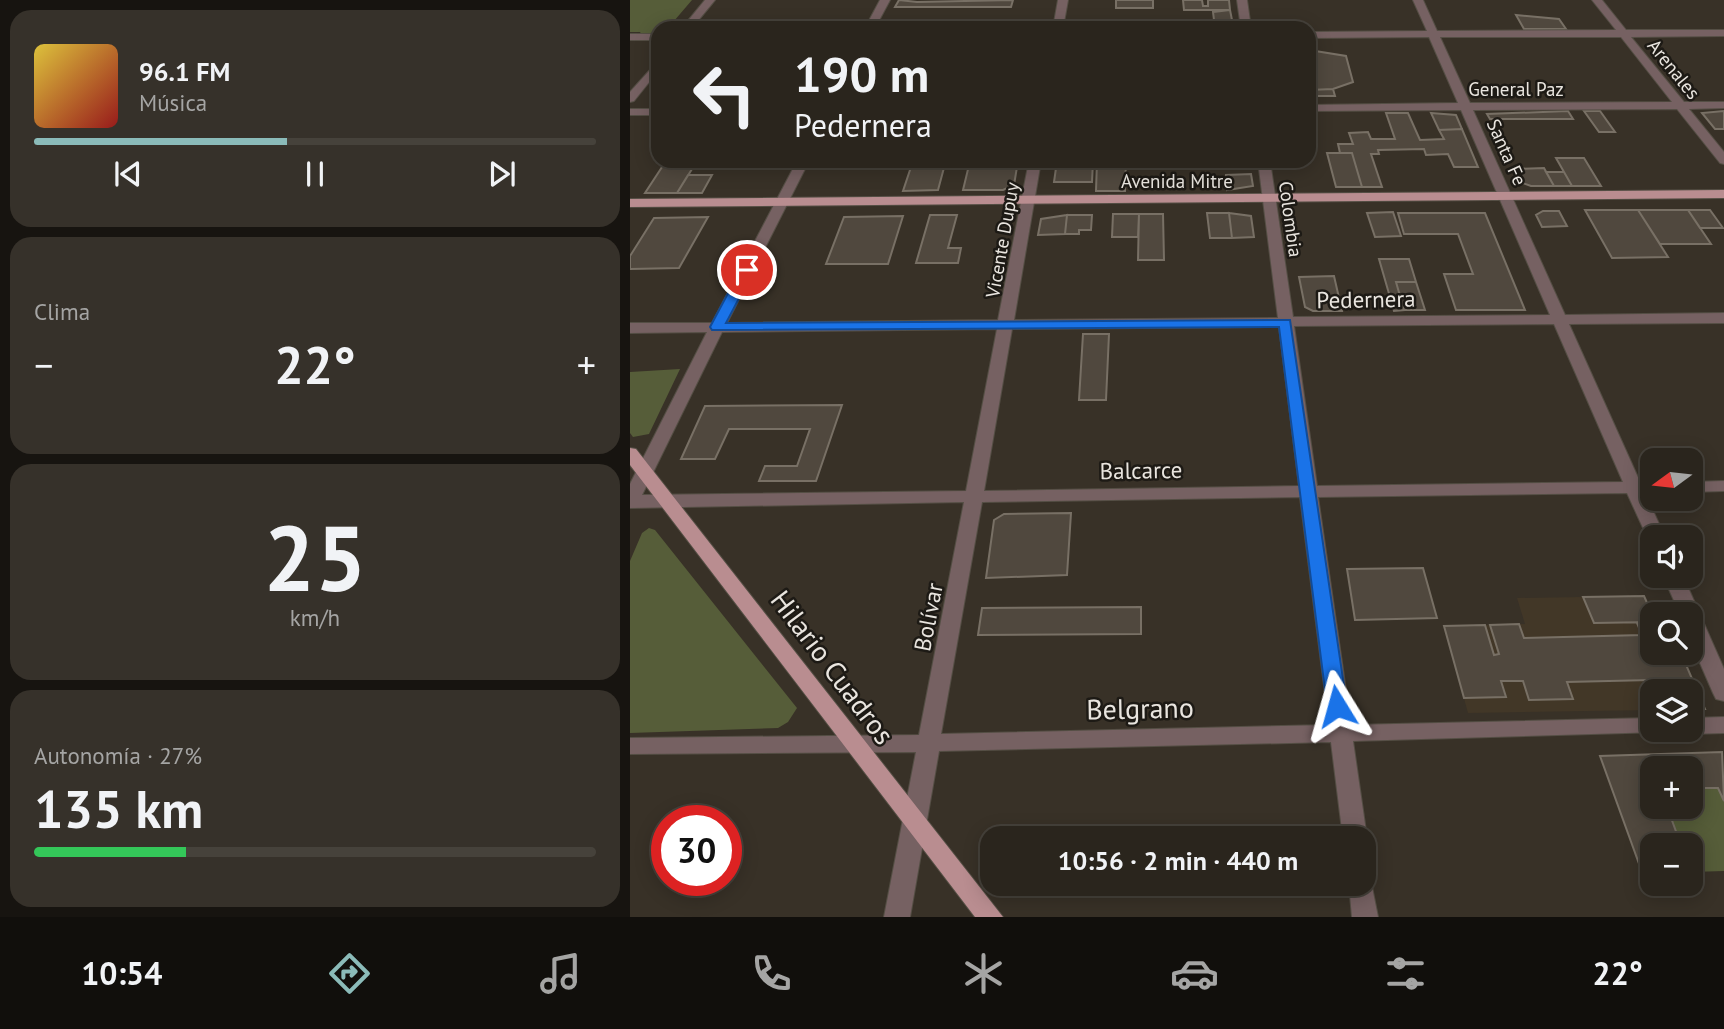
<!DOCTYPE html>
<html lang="es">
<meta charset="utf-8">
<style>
:root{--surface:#2a251d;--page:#36312a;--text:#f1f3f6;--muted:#a5a5a4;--line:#46423b;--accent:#8bbbb9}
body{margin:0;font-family:"PT Sans",sans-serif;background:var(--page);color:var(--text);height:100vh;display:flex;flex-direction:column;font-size:26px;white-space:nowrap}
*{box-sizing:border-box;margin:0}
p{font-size:23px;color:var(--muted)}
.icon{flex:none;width:38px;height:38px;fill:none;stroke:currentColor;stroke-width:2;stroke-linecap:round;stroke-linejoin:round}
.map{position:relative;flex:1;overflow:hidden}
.panel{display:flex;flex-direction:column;gap:10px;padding:10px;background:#171410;width:630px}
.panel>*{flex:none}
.hud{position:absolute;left:21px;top:21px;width:665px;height:147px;border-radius:21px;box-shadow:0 4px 18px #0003,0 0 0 2px var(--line);background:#2a251d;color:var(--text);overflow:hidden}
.needle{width:46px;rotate:255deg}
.buttons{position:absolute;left:1010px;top:448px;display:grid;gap:14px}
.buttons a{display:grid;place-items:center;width:63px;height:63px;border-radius:14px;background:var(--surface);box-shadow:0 4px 18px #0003,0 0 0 2px var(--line);font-size:35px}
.speed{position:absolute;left:21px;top:805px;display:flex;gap:14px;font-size:35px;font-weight:700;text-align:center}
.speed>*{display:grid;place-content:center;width:91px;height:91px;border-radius:50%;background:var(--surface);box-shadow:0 4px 18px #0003,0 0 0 2px var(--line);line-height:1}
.speed .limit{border:10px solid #d22;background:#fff;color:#111}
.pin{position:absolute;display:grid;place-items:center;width:60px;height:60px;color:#fff;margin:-30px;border:4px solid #fff;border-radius:50%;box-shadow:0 2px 7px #0007}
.me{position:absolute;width:77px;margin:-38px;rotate:352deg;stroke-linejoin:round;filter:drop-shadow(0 0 5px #0008)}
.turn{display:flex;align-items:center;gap:24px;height:147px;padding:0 28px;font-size:32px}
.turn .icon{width:91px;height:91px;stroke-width:2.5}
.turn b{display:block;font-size:49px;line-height:60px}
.big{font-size:52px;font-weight:600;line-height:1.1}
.panel .card{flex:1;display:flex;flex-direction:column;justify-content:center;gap:10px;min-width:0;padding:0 24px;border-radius:21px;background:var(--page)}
.panel .dial{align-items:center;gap:0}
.dial b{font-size:91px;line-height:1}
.song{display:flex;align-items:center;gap:21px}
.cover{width:84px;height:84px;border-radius:10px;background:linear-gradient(135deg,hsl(50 70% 55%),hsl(0 70% 35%))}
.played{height:7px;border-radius:4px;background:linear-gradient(90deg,var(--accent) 45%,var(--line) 45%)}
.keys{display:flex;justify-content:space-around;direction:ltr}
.heat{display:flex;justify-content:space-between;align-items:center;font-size:38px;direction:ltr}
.charge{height:10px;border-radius:5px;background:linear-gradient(90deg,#34c759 27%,var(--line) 0)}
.trip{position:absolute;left:350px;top:826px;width:396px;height:70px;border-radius:21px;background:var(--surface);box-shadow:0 4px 18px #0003,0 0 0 2px var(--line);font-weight:600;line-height:70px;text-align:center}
.dock{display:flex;height:112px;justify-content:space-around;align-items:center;background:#110f0c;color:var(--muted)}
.dock .icon{width:49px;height:49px}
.dock .active{color:var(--accent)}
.dock b{font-size:32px;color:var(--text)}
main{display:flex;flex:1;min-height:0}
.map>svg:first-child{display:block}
.built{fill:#423727}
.green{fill:#565d39}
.building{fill:#50483e;stroke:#787065;stroke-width:2}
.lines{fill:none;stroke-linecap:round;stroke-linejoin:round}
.minor-casing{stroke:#544e44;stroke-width:2}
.major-casing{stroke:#544e44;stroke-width:2}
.minor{fill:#766162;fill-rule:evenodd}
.major{fill:#b98d90;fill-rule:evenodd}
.route{fill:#1a73e8;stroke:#114b97;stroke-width:2}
.labels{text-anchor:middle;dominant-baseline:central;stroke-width:5;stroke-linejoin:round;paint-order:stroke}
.far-street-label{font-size:19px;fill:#e9e5df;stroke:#1d1a15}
.street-label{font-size:23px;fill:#e9e5df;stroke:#1d1a15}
.near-street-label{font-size:28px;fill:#e9e5df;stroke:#1d1a15}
</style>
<main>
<section class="panel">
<div class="card">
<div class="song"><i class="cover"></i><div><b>96.1 FM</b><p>Música</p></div></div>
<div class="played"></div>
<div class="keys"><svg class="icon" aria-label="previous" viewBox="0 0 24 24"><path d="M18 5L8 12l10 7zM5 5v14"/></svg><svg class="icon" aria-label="pause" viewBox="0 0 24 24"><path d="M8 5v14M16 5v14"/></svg><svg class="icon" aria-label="next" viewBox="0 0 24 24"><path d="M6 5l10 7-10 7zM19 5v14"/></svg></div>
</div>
<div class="card"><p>Clima</p>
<div class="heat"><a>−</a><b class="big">22°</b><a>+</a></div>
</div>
<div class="card dial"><b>25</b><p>km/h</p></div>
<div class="card"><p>Autonomía · 27%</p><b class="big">135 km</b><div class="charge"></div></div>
</section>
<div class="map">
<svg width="1094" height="917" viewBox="0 0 1094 917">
<rect width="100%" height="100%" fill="#383127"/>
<!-- built -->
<path class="built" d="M 1014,596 L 1022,614 L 1022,653 L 1051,653 L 1075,709 L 1061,709 L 1060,691 L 1022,691 L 1022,710 L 838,713 L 814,626 L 895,624 L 887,598 Z"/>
<!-- green -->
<path class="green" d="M 0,0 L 62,0 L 38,28 L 28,28 L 28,35 L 12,35 L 10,32 L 0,32 Z
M 50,369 L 19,434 L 3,437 L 0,433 L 0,372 Z
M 19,528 L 25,530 L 167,708 L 158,722 L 148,728 L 0,733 L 0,561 L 12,533 Z
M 1061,788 L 1088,788 L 1094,801 L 1094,871 L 1062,872 L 1060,845 L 1051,845 L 1037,807 L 1060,807 Z"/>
<!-- building -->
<path class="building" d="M 269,0 L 287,2 L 383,0 L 381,7 L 265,7 Z
M 486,0 L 523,0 L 523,8 L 486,8 Z
M 553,0 L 572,0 L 573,6 L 578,6 L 578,0 L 599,0 L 600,10 L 554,10 Z
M 600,10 L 602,20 L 584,20 L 583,12 Z
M 886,15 L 929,19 L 936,29 L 894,29 Z
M 679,50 L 716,56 L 723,82 L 703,89 L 679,90 Z
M 703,89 L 705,96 L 679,96 L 679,90 Z
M 938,111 L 943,119 L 860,119 L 857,114 Z
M 954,111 L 970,111 L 985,132 L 969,132 Z
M 1094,111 L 1094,129 L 1085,129 L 1072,113 Z
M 756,113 L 778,113 L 790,140 L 814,139 L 809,130 L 832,129 L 848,167 L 824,167 L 818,154 L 796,155 L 794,149 L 748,150 L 749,154 L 741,154 L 752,187 L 732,187 L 722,153 L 710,153 L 708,144 L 723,144 L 719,133 L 738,132 L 741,139 L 765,139 Z
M 801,113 L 826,115 L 832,129 L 809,130 Z
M 697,153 L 722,153 L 732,187 L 706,187 Z
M 926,158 L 954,158 L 971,186 L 942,186 Z
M 36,161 L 67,161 L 47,193 L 15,193 Z
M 340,161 L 388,161 L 384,185 L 373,190 L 333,190 Z
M 427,161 L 463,161 L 462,182 L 424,182 Z
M 467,161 L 496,161 L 495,191 L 466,191 Z
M 282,164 L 315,164 L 308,190 L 273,191 Z
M 914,168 L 924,186 L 901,186 L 890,182 L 884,169 Z
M 916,172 L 934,172 L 942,186 L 924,186 Z
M 621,174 L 623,186 L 597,190 L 596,175 Z
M 58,175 L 82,175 L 72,193 L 47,193 Z
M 955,210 L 1008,210 L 1038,257 L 982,258 Z
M 1008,210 L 1058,210 L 1081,244 L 1030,244 Z
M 1058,210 L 1080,210 L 1093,228 L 1070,228 Z
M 913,211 L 929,211 L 937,226 L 912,227 L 906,215 Z
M 763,212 L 771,236 L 745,237 L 737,213 Z
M 577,213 L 599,213 L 602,238 L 580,238 Z
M 599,213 L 621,216 L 624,237 L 602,238 Z
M 768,213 L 855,213 L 895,310 L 826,310 L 814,274 L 843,274 L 828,234 L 774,234 Z
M 483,214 L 509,214 L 508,237 L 482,237 Z
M 509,214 L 533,214 L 534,260 L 508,260 Z
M 300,215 L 327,215 L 318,248 L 331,248 L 328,263 L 286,263 Z
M 437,215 L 462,215 L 461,230 L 449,230 L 449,234 L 435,234 Z
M 437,215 L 435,234 L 408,235 L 411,219 Z
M 273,216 L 258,264 L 196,264 L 214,217 Z
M 78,217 L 49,268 L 0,269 L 0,256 L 24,218 Z
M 749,259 L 779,259 L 786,282 L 766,282 L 774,310 L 764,311 Z
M 704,276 L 712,311 L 683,311 L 675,307 L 669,277 Z
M 766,282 L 786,282 L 795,310 L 774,310 Z
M 453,334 L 479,334 L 476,400 L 449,400 Z
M 212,405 L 186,481 L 129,481 L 135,466 L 167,466 L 180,429 L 99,429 L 85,459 L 51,459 L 75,406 Z
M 441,513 L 437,575 L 356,578 L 364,520 L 374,514 Z
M 793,568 L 807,618 L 725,620 L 717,569 Z
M 1014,596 L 1022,614 L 1022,622 L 964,623 L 953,597 Z
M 511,607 L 511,634 L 348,635 L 352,608 Z
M 1022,622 L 1022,653 L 1051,653 L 1075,709 L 1060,709 L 1060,691 L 1026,691 L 1021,680 L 937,682 L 943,699 L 899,700 L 893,681 L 871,681 L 876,697 L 834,698 L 814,626 L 855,625 L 864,655 L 869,654 L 860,625 L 889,624 L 894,638 L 1012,635 L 1007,623 Z
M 1092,752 L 1094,801 L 1088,788 L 1060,788 L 1060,768 L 1022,768 L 1022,807 L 1037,807 L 1051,845 L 1022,845 L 1022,872 L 1012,872 L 970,756 Z"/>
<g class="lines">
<defs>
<path id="minor" d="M 75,0 L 85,0 L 62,28 L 52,28 Z
M 250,0 L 260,0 L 245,28 L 235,28 Z
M 428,0 L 438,0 L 433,28 L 423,28 Z
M 607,0 L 617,0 L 621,28 L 611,28 Z
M 783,0 L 793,0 L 807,31 L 986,30 L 962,0 L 972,0 L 996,30 L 1094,30 L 1094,36 L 1001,37 L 1054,102 L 1094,102 L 1094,108 L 1059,109 L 1094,152 L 1094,164 L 1090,163 L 1047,109 L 843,110 L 935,315 L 1094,313 L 1094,323 L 939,324 L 1010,482 L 1022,482 L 1022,492 L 1015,493 L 1035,537 L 1022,537 L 1022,542 L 1019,541 L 997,493 L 688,497 L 721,725 L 1022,718 L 1022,730 L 1031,730 L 1030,732 L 723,741 L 737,838 L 733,845 L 733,838 L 713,838 L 701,742 L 309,751 L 280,917 L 254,917 L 286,752 L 0,754 L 0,738 L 289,735 L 334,502 L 0,508 L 0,484 L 77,332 L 0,333 L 0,323 L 82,323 L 167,161 L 179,161 L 97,323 L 368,320 L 399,161 L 411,161 L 384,320 L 648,318 L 628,161 L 640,161 L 663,317 L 920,315 L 831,110 L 679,111 L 679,105 L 828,103 L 799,37 L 679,38 L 679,32 L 797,31 ZM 810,37 L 991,37 L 1042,102 L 840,103 ZM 924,324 L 993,482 L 687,486 L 664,326 ZM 649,327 L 669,486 L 354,491 L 382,329 ZM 367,329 L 336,491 L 12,495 L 92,332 ZM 670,497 L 699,725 L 311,734 L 352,502 Z
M 0,34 L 28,34 L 28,40 L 0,40 Z
M 28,61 L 28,71 L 4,101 L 0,102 L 0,92 Z
M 0,109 L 28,109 L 28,115 L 0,115 Z
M 1094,481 L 1094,491 L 1060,492 L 1060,482 Z
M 1033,576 L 1053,576 L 1094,669 L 1094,701 L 1086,699 L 1083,693 L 1060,640 L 1060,614 L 1050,614 Z
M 1094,717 L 1094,733 L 1060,734 L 1051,730 L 1060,730 L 1060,718 Z
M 733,874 L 740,877 L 748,917 L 722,917 L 719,884 L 733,884 Z"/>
<path id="major" d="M 1094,190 L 1094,198 L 0,207 L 0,199 Z
M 0,448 L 6,449 L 373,917 L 345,917 L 0,465 Z"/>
</defs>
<!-- minor casing -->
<use href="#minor" class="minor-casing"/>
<!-- major casing -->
<use href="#major" class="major-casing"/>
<!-- minor -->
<use href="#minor" class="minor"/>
<!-- major -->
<use href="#major" class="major"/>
</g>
<!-- route -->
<path class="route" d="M 112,267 L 124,270 L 96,323 L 660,320 L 717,706 L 714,711 L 707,713 L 697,706 L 649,327 L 82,330 L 80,327 Z"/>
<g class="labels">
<!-- far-street labels -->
<g class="far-street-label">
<text transform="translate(1044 69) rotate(51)">Arenales</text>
<text x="886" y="89">General Paz</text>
<text transform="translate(877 152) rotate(66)">Santa Fe</text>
<text x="547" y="181">Avenida Mitre</text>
<text transform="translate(661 219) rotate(82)">Colombia</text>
<text transform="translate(372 240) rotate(-80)">Vicente Dupuy</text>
</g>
<!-- street labels -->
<g class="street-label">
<text transform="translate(736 299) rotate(-1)">Pedernera</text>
<text transform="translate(511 470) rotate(-1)">Balcarce</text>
<text transform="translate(298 617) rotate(-79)">Bolívar</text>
</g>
<!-- near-street labels -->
<g class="near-street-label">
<text transform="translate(203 667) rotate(53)">Hilario Cuadros</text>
<text transform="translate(510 708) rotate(-1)">Belgrano</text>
</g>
</g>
</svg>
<div class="buttons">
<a><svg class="needle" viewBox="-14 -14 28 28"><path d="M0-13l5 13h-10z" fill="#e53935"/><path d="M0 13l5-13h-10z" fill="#a5a5a4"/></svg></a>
<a><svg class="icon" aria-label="sound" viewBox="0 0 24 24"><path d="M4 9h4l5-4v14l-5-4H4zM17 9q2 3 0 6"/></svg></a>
<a><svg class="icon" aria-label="search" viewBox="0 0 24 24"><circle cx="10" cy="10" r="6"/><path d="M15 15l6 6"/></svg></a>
<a><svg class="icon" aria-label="layers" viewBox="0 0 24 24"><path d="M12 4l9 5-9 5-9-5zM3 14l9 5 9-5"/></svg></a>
<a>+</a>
<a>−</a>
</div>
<div class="speed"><div class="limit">30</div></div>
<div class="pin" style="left:117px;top:270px;background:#d93025"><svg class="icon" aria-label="arrive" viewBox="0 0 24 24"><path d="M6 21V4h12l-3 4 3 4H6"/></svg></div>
<svg class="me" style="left:707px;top:706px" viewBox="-20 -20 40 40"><path d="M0-17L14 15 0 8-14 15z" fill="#1a73e8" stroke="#fff" stroke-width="4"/></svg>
<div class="trip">10:56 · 2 min · 440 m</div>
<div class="hud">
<div class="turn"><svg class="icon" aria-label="left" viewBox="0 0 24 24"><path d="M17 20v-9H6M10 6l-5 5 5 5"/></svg><div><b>190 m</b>Pedernera</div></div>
</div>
</div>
</main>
<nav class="dock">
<b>10:54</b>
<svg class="icon active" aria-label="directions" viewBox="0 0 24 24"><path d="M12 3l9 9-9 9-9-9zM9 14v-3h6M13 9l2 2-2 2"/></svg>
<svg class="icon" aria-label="music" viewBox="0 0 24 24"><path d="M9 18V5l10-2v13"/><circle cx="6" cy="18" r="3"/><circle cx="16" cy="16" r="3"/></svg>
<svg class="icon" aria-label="phone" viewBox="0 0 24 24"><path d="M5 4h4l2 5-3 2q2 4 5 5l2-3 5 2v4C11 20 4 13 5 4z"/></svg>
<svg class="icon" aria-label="climate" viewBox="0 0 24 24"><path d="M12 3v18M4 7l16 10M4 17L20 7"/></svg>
<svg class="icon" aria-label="car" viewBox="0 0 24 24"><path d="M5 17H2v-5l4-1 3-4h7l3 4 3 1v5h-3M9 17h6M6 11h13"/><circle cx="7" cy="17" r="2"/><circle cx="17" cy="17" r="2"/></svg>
<svg class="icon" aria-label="filters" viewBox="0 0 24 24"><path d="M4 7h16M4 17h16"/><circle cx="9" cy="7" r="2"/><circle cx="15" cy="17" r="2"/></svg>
<b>22°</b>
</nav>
